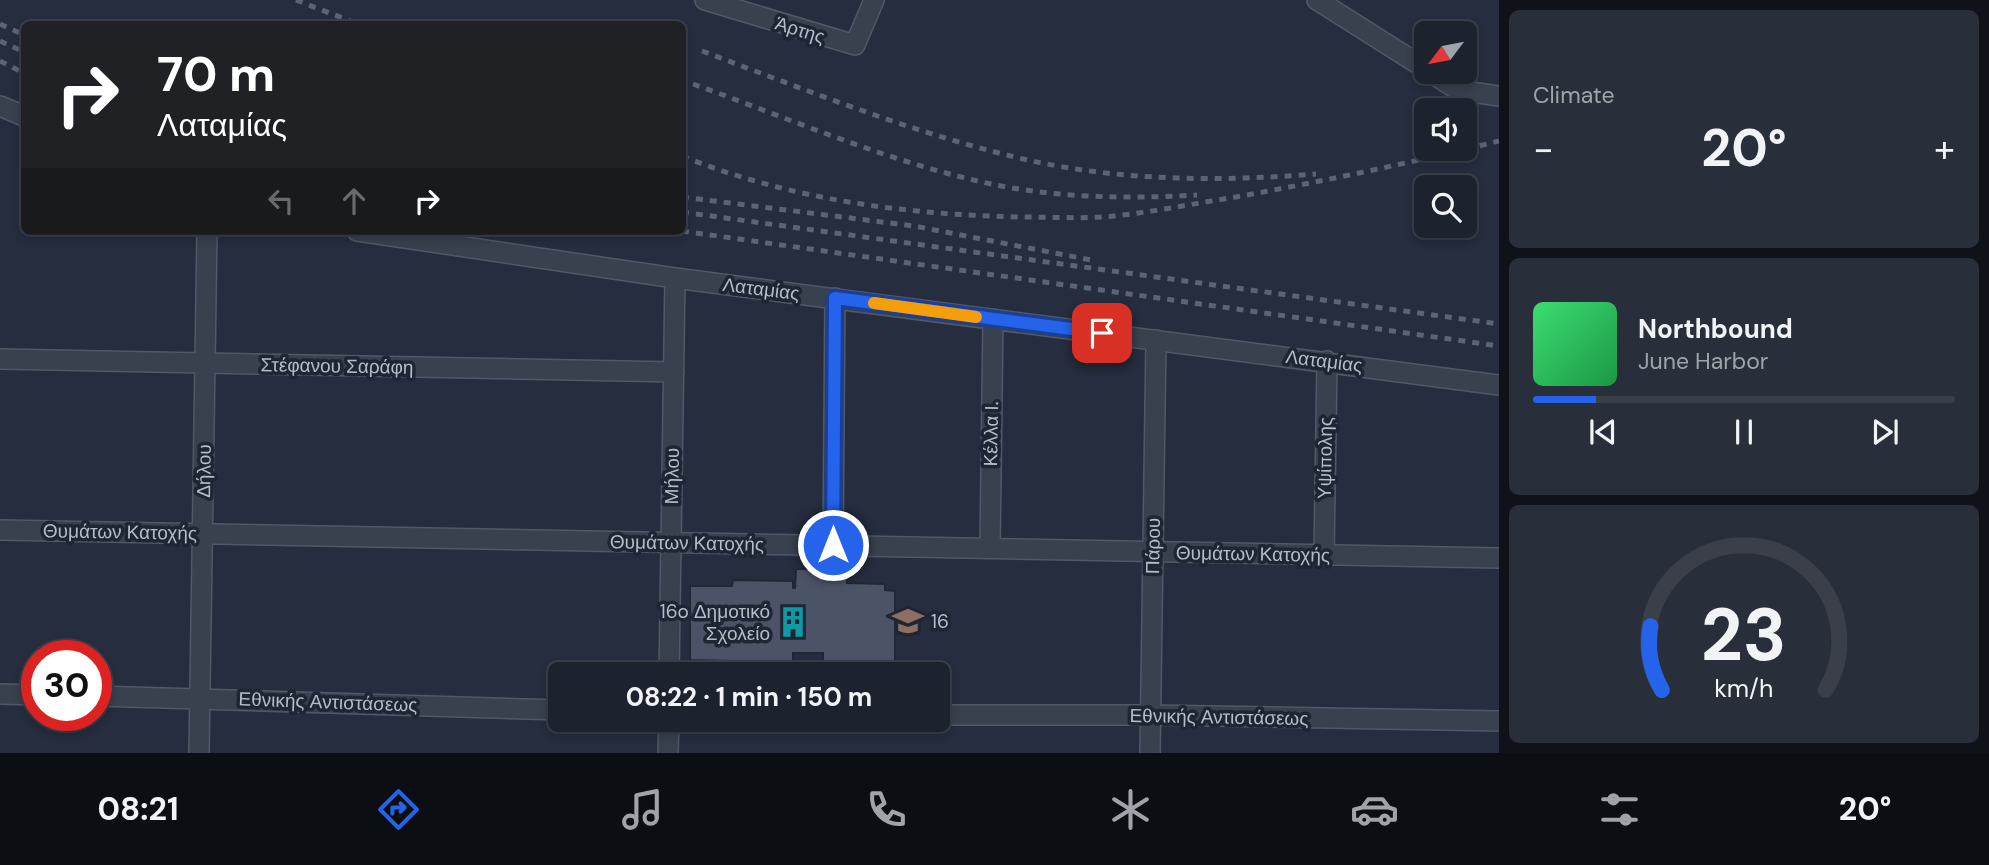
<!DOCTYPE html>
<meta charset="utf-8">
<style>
:root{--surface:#1c222e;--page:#292f3a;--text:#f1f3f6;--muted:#a0a4aa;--line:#3a3f4a;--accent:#2563eb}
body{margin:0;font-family:"DM Sans",sans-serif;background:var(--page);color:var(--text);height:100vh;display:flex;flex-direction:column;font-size:26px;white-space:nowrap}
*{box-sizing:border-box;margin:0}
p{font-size:23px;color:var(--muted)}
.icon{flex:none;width:38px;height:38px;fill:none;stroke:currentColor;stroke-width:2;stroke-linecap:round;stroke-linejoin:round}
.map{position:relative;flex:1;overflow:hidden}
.drawer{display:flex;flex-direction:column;gap:10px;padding:10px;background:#0f1319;width:490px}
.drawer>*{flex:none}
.hud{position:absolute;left:21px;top:21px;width:665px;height:214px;border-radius:10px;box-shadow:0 4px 10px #0003,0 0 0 2px var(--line);background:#202124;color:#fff;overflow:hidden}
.needle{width:46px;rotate:238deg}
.tools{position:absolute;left:1414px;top:21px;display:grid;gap:14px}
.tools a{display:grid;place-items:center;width:63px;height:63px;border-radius:10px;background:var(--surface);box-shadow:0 4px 10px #0003,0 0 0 2px var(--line);font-size:35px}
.speed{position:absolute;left:21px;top:640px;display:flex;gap:14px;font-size:35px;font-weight:700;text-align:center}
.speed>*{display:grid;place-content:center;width:91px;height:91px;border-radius:50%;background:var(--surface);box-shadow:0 4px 10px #0003,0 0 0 2px var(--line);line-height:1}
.speed .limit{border:10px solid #d22;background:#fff;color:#111}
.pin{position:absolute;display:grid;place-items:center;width:60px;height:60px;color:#fff;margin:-30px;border-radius:14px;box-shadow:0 4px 10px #0006}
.me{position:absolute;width:77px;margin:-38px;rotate:0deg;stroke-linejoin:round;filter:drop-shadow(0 0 5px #0008)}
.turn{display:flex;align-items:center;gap:24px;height:147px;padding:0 21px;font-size:32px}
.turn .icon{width:91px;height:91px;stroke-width:2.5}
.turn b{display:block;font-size:49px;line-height:60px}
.lanes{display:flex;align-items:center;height:66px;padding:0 21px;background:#0003;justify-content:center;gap:35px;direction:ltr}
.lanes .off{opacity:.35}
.big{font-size:52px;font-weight:700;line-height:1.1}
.drawer .card{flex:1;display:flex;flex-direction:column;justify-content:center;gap:10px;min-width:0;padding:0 24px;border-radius:10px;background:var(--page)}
.drawer .dial{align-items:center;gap:0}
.dial svg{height:182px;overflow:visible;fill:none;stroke:var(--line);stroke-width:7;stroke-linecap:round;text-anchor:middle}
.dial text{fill:var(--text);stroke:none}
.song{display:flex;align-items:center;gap:21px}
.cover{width:84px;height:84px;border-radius:10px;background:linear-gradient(135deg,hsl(140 70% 55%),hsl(140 70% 35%))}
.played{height:7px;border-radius:4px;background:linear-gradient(90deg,var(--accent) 15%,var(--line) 15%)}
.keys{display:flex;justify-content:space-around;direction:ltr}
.heat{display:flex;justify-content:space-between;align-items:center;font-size:38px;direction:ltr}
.trip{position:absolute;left:548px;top:662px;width:402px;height:70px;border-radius:10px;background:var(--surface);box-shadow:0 4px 10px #0003,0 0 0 2px var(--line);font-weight:700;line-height:70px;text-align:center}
.tab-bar{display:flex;height:112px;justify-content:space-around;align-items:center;background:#0b0e12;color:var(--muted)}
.tab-bar .icon{width:49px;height:49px}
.tab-bar .selected{color:var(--accent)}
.tab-bar b{font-size:32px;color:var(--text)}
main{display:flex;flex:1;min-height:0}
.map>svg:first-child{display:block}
.building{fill:#4b5467;stroke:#202735;stroke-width:2}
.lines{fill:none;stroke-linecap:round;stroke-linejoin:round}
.minor-casing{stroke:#515866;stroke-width:22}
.minor{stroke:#39404e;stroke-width:19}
.rail{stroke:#5b6375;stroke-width:5;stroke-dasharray:7 7;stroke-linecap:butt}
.route-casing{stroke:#184099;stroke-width:18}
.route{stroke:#2563eb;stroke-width:12}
.slow{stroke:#f59e0b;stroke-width:12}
.labels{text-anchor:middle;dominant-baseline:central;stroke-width:7;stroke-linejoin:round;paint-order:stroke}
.street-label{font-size:19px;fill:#b5bbc9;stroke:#1e2533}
.poi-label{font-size:19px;fill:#b5bbc9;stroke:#1e2533;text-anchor:end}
</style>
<main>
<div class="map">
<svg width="1499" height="753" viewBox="0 0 1499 753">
<rect width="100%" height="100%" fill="#252d3e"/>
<!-- building -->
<path class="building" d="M 796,569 L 848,569 L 847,583 L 885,584 L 885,590 L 895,591 L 895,664 L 884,664 L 884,671 L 823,671 L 823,653 L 793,653 L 793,669 L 729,669 L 730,661 L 690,660 L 690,586 L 732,586 L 733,580 L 793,581 L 793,588 L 795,588 Z"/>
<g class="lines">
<defs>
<path id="minor" d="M 705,0 L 855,45 L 874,0
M 1317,0 L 1426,69
M 1430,72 L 1458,90 L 1499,96
M 0,106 L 24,116
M 357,231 L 675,278 L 1499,385
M 0,359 L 674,372
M 0,530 L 1499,558
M 833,545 L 835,298
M 990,548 L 993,319
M 1324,555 L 1327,361
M 669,674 L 675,278
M 0,694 L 37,695
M 96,696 L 560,710
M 938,715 L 1151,715 L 1499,721
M 199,753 L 207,231
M 668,753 L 669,719
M 1150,753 L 1156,340"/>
</defs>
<!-- minor casing -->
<use href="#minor" class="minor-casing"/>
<!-- minor -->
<use href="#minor" class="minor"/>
<!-- rail -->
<path class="rail" d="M 296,0 L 358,24
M 0,24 L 24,35
M 0,41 L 24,52
M 702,51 C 806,90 910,132 1019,158 C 1116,181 1217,182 1316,174
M 0,61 L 24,73
M 693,84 C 791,119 893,164 996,185 C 1062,198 1129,199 1197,195
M 682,156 C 791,200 908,215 1024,217 C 1054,217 1085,219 1114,216 C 1153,212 1191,204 1230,198 C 1320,182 1410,163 1499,141
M 682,197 L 914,226 L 1091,260
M 682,212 L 1499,324
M 682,231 L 1499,346"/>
</g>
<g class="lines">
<defs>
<path id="route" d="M 833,545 L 835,298 L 1102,333"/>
</defs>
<!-- route casing -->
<use href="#route" class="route-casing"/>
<!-- route -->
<use href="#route" class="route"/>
<!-- slow -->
<path class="slow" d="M 874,303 L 976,317"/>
</g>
<!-- icons -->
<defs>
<symbol id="school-bare" viewBox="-9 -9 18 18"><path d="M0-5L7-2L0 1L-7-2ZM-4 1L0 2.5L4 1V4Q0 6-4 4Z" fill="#8d6e63" stroke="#1e2533" stroke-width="2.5" paint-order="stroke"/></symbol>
<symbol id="building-bare" viewBox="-9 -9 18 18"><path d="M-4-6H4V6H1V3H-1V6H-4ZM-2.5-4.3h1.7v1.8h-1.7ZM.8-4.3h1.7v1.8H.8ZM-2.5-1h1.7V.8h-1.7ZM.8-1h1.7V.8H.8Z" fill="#0f9aa8" stroke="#1e2533" stroke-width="2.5" paint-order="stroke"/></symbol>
</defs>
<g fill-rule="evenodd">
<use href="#school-bare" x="886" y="599" width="44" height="44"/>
<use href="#building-bare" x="771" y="600" width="44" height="44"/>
</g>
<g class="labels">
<!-- street labels -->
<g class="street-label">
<text transform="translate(800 30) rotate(17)">Άρτης</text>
<text transform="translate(761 289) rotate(7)">Λαταμίας</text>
<text transform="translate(1324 361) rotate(7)">Λαταμίας</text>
<text transform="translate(337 366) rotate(1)">Στέφανου Σαράφη</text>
<text transform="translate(991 434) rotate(-89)">Κέλλα Ι.</text>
<text transform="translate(1325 458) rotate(-89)">Υψίπολης</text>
<text transform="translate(204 471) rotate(-89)">Δήλου</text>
<text transform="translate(672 476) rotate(-89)">Μήλου</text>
<text transform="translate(120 532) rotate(1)">Θυμάτων Κατοχής</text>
<text transform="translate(687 543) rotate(1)">Θυμάτων Κατοχής</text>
<text transform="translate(1153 546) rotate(-89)">Πάρου</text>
<text transform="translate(1253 554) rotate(1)">Θυμάτων Κατοχής</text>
<text transform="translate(328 702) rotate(2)">Εθνικής Αντιστάσεως</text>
<text transform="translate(1219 717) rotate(1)">Εθνικής Αντιστάσεως</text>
</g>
<!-- poi labels -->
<g class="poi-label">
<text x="770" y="611">16o Δημοτικό<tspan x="770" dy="22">Σχολείο</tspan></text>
<text x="931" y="621" text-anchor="start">16</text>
</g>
</g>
</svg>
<div class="tools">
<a><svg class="needle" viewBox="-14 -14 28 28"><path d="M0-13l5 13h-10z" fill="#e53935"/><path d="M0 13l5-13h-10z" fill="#a0a4aa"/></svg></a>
<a><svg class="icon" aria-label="sound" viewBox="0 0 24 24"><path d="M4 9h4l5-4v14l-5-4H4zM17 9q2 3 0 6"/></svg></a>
<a><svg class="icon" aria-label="search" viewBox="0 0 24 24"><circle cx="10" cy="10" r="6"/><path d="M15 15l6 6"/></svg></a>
</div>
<div class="speed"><div class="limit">30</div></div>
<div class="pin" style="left:1102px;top:333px;background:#d93025"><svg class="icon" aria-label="arrive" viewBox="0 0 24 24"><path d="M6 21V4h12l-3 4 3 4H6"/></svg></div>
<svg class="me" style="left:833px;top:545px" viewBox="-20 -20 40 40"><circle r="17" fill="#2563eb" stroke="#fff" stroke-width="3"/><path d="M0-11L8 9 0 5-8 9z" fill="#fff"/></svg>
<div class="trip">08:22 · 1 min · 150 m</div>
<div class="hud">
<div class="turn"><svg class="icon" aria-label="right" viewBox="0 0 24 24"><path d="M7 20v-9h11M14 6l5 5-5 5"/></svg><div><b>70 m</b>Λαταμίας</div></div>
<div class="lanes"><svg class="icon off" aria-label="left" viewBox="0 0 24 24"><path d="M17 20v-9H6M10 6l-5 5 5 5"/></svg><svg class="icon off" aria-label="ahead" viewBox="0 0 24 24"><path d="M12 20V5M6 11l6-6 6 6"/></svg><svg class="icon" aria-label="right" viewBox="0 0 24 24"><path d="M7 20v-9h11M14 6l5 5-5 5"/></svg></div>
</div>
</div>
<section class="drawer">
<div class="card"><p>Climate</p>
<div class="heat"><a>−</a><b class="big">20°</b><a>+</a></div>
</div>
<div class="card">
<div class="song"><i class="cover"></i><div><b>Northbound</b><p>June Harbor</p></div></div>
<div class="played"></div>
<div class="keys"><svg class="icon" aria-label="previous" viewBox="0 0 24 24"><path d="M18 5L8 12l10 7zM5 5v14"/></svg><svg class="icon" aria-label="pause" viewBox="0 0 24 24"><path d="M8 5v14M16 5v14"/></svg><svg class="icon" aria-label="next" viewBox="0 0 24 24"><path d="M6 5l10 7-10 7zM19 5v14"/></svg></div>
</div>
<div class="card dial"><svg viewBox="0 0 100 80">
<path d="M14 69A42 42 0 1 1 86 69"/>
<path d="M14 69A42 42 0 0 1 9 41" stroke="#2563eb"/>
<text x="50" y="56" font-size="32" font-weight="700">23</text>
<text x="50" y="72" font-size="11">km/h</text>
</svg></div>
</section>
</main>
<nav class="tab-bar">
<b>08:21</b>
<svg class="icon selected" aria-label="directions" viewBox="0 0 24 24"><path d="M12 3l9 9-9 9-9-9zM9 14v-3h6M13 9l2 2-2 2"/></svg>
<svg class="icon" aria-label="music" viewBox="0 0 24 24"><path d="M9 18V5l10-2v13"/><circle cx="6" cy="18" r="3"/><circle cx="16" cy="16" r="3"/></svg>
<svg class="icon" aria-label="phone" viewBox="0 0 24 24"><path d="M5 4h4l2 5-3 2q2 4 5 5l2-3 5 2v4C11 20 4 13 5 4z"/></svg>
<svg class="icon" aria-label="climate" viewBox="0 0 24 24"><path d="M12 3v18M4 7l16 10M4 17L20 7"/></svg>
<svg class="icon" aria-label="car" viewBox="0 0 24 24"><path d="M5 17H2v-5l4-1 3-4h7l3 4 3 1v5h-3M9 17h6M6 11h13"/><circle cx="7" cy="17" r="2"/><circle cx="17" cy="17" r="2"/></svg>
<svg class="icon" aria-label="filters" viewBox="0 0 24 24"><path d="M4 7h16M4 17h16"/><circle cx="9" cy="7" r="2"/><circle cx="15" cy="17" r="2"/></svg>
<b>20°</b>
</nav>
